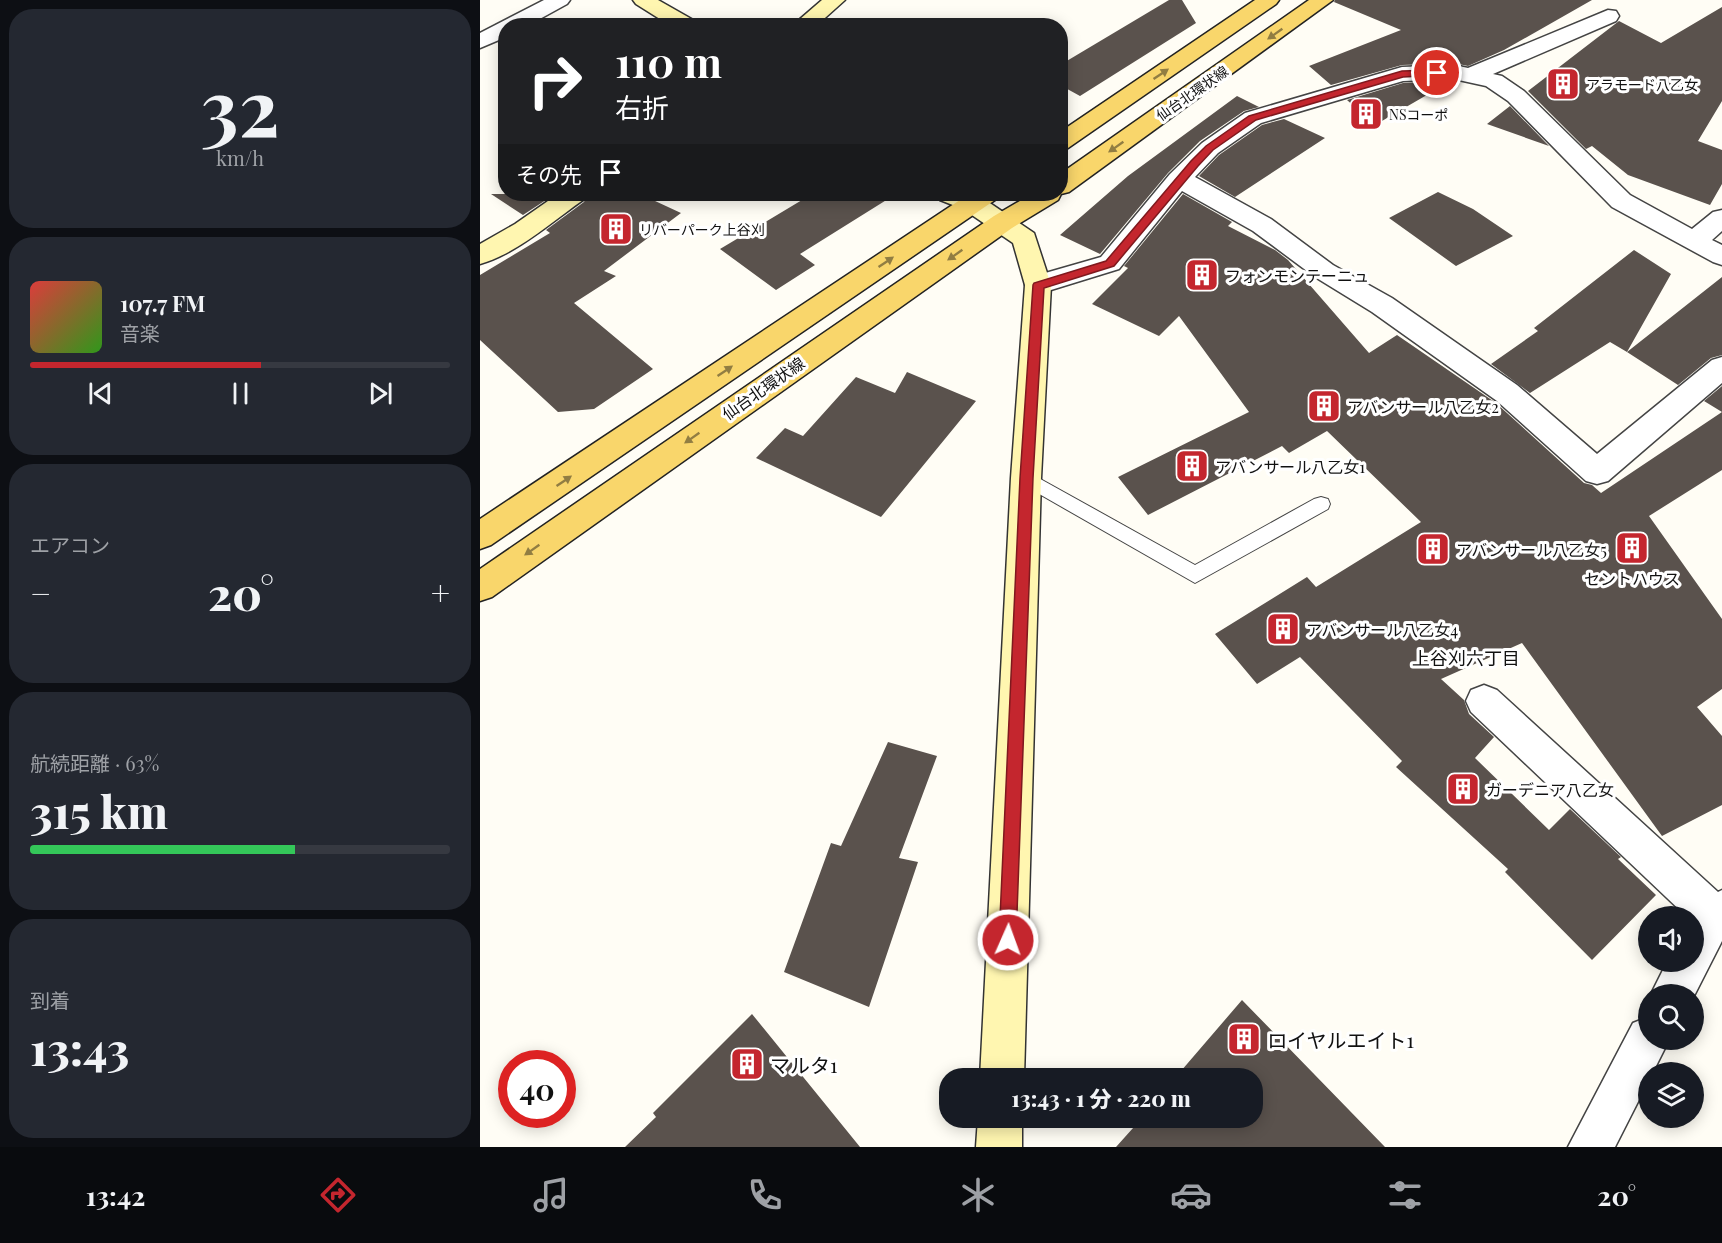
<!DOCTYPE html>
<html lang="ja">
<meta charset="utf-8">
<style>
:root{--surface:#171b24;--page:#242831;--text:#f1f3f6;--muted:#9ea1a6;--line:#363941;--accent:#c4262e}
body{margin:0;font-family:"Playfair Display","Noto Sans JP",serif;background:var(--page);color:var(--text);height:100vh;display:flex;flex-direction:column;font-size:22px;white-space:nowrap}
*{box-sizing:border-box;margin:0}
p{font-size:20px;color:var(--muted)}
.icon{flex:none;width:33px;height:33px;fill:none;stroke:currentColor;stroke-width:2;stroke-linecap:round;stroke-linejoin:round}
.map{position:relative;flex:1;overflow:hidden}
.details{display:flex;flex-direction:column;gap:9px;padding:9px;background:#0d0f14;width:480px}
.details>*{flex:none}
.top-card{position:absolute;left:18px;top:18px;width:570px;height:183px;border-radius:24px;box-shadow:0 3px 15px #0003;background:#202124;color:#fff;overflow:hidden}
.buttons{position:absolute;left:1158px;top:906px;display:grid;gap:12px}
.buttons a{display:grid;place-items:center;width:66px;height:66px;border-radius:50%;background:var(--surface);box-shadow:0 3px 15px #0003;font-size:30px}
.speed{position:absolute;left:18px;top:1050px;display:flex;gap:12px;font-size:30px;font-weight:700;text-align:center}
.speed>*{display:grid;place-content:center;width:78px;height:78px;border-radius:50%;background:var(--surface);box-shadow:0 3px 15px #0003;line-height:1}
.speed .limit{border:9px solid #d22;background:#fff;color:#111}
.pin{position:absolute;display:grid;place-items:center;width:51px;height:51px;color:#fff;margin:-26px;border:3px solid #fff;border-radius:50%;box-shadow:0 2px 6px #0007}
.me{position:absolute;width:66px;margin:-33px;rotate:2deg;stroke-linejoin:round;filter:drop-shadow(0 0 4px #0008)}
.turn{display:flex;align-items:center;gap:21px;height:126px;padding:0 18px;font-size:27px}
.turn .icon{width:78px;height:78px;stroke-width:2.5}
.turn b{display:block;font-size:42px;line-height:51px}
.then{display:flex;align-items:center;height:57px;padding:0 18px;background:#0003;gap:12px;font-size:22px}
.big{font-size:45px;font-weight:800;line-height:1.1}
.details .card{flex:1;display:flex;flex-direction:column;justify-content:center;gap:9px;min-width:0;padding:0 21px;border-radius:24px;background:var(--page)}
.details .dial{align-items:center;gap:0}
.dial b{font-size:78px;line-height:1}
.song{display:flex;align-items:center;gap:18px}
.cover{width:72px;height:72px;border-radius:9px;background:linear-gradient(135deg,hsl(0 70% 55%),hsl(110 70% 35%))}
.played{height:6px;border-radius:3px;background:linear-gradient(90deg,var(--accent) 55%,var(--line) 55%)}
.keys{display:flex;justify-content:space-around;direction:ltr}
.heat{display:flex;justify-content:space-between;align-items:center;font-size:33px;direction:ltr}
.charge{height:9px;border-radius:4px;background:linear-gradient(90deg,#34c759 63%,var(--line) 0)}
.trip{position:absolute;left:459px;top:1068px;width:324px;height:60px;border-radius:24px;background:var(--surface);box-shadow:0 3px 15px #0003;font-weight:800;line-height:60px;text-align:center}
.menu{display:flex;height:96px;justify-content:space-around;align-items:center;background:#090b0e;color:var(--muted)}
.menu .icon{width:42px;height:42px}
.menu .selected{color:var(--accent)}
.menu b{font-size:27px;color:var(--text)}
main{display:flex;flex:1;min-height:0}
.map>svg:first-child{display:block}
.building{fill:#5a524d}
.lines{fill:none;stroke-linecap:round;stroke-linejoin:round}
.lane-casing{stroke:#444;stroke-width:2}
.street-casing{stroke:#444;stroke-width:3}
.secondary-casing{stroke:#333;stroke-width:3}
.primary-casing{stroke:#222;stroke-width:3}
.lane{fill:#fff;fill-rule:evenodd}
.street{fill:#fff;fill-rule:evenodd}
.secondary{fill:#fff6b0;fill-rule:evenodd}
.primary{fill:#f9d66b;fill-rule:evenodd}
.oneway{fill:#917d42}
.route{fill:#c4262e;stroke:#7f191e;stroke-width:1.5}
.labels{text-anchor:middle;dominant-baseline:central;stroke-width:6;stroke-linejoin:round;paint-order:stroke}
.far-poi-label{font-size:14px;fill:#111;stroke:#fff;text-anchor:start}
.far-street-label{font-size:14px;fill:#111;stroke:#fff}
.poi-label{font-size:16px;fill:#111;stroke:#fff;text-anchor:start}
.street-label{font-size:16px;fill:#111;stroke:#fff}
.neighbourhood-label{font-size:18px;fill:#111;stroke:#fff}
.near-poi-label{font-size:20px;fill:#111;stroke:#fff;text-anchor:start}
</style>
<main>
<section class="details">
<div class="card dial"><b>32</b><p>km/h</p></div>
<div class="card">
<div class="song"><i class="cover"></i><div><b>107.7 FM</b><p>音楽</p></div></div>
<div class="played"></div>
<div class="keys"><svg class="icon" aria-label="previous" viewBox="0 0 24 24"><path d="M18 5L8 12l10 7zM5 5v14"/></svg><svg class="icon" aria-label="pause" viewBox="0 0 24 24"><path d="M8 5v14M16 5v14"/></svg><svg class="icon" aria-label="next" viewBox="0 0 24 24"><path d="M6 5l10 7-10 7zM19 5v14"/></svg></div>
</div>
<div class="card"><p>エアコン</p>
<div class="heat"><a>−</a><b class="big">20°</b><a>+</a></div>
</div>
<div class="card"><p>航続距離 · 63%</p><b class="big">315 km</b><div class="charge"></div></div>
<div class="card"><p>到着</p><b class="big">13:43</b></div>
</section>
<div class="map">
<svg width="1242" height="1147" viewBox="0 0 1242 1147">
<rect width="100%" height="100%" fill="#fffdf5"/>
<!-- building -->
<path class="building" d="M 689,0 L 702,0 L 716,23 L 600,96 L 580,85 L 580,65 Z
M 855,0 L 1112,0 L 1024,50 L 988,66 L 974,63 L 922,65 L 851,85 L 829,66 L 921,30 L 854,2 Z
M 1242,7 L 1242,101 L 1218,141 L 1242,150 L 1242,184 L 1230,205 L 1148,175 L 1112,146 L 1106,149 L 1048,91 L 1139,21 L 1181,43 Z
M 971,81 L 895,125 L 867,100 L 923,83 Z
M 757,96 L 779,107 L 764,111 L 720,141 L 688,173 L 620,254 L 580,235 L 648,176 Z
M 1030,106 L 1069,146 L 1007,124 Z
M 804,119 L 845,138 L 755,197 L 719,176 L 739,155 L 782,125 Z
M 958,192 L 993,209 L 1033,236 L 976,266 L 909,218 Z
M 11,194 L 75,194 L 43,215 Z
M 108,194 L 160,194 L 201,213 L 124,271 L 136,276 L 94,303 L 173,369 L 114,409 L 78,412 L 0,340 L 0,275 L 70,233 L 66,230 L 104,202 Z
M 332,194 L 416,194 L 320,254 L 335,265 L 296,290 L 240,249 Z
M 703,194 L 752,222 L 748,226 L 795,250 L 808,260 L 889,353 L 917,335 L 1016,403 L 1104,483 L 1112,485 L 1121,493 L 1242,412 L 1224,401 L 1242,386 L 1242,470 L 1169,516 L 1242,619 L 1242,689 L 1217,707 L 1242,736 L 1242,805 L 1182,836 L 1042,643 L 961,679 L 984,700 L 989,714 L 1014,737 L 995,758 L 1069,830 L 1090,809 L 1141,857 L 1138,859 L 1176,895 L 1112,960 L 1025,872 L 1028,869 L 916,767 L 922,761 L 820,657 L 777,684 L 735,634 L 827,577 L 836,587 L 941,522 L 847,431 L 809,453 L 802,446 L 668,515 L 638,477 L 769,412 L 699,316 L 679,336 L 612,304 L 648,268 L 644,266 Z
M 1154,250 L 1191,274 L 1147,352 L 1130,342 L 1050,393 L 1011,364 L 1058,331 L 1054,328 Z
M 1242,277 L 1242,355 L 1231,358 L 1198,385 L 1147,352 Z
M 427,372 L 496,401 L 401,517 L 276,458 L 305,428 L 323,436 L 376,377 L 415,393 Z
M 408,742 L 457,756 L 419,858 L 438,862 L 389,1007 L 304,972 L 351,843 L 361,846 Z
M 762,1000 L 905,1147 L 636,1147 L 662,1118 L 772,1118 L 772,1078 L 695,1078 Z
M 272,1014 L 380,1147 L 145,1147 L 176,1117 L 173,1113 Z"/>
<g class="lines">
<defs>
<path id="lane" d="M 546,471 L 715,565 L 834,499 L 841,497 L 848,499 L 850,504 L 848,509 L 715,583 L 540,483 L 537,478 L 540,473 Z"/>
<path id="street" d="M 64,0 L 90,0 L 87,4 L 47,26 L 26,26 L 26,37 L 0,48 L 0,33 Z
M 1128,10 L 1136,11 L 1139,16 L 1136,21 L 1013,74 L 1022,76 L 1044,91 L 1150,195 L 1212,229 L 1233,212 L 1242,210 L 1242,231 L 1232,240 L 1242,245 L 1242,265 L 1233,262 L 1132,207 L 1028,101 L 1006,86 L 974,79 L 923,81 L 781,123 L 738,153 L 715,177 L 791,219 L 853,265 L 912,298 L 1037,385 L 1117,454 L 1232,360 L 1242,357 L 1242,383 L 1128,481 L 1117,484 L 1106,481 L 1017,401 L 892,312 L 835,277 L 773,231 L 702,191 L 639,269 L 558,294 L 548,292 L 545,285 L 548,278 L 621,257 L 690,174 L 722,143 L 765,113 L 922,67 L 974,65 L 988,68 Z
M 1004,685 L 1017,690 L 1238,892 L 1242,890 L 1242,941 L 1214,996 L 1171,994 L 1187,962 L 1214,962 L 1214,916 L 1206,916 L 991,712 L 986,701 L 991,690 Z
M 1168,1017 L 1168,1040 L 1189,1040 L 1173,1072 L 1168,1072 L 1168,1082 L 1135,1147 L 1088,1147 L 1153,1023 Z"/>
<path id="secondary" d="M 153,0 L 178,0 L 215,21 L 217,26 L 191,26 L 156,4 Z
M 342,0 L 365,0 L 336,26 L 312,26 Z
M 78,194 L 106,194 L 103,200 C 73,221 36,254 0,264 L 0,244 L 35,224 Z
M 457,194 L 491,194 L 501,197 L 554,233 L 571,285 L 561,478 L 544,1078 L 500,1078 L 531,478 L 545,285 L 533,243 L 483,209 L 460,200 Z
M 498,1118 L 542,1118 L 542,1147 L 496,1147 Z"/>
<path id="primary" d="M 775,0 L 799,0 L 796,4 L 588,148 L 580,150 L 580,132 Z
M 829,0 L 853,0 L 589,192 L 581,194 L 578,200 L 532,228 L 12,597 L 0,601 L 0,569 L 514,216 L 552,194 L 580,194 L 580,174 Z
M 489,194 L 518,194 L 515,200 L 11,545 L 0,549 L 0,519 Z"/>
</defs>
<!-- lane casing -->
<use href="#lane" class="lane-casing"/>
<!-- street casing -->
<use href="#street" class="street-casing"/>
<!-- secondary casing -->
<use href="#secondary" class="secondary-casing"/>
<!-- primary casing -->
<use href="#primary" class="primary-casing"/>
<!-- lane -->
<use href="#lane" class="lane"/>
<!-- street -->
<use href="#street" class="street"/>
<!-- secondary -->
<use href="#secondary" class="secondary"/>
<!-- primary -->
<use href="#primary" class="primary"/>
</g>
<!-- one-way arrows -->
<defs><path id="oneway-solid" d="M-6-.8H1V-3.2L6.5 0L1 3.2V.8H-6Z" transform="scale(1.5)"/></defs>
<g class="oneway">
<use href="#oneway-solid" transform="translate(795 34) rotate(145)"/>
<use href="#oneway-solid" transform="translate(681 74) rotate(-34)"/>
<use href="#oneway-solid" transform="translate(636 147) rotate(145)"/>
<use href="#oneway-solid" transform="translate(475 255) rotate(145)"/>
<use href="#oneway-solid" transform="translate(406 262) rotate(-34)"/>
<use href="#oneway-solid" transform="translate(245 371) rotate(-34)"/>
<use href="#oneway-solid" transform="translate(212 438) rotate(145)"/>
<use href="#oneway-solid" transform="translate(84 481) rotate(-34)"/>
<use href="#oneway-solid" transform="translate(52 550) rotate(145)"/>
</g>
<!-- route -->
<path class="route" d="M 957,70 L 960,71 L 960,75 L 923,77 L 776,120 L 733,150 L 718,166 L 634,266 L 564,288 L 553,478 L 536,940 L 534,946 L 528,948 L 522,946 L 519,940 L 540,478 L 553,285 L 554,283 L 626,261 L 711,161 L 726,146 L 769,116 L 922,71 Z"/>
<!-- icons -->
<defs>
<symbol id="building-square" viewBox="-11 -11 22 22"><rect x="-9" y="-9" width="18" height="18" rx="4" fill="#c4262e" stroke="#fff"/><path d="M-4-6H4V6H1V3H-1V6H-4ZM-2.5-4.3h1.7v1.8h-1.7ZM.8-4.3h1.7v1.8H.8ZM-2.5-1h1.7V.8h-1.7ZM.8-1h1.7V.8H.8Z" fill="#fff"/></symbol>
</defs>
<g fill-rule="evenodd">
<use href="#building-square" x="1064" y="65" width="38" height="38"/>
<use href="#building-square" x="867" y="95" width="38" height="38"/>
<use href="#building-square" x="117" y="210" width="38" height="38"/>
<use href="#building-square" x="703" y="256" width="38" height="38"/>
<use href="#building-square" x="825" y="387" width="38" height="38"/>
<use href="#building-square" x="693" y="447" width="38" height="38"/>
<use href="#building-square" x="1133" y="529" width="38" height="38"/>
<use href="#building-square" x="934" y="530" width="38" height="38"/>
<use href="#building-square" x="784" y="610" width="38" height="38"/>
<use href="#building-square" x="964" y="770" width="38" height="38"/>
<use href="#building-square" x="745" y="1020" width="38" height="38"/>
<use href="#building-square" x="248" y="1045" width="38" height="38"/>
</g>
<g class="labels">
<!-- far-poi labels -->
<g class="far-poi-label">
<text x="1106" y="84">アラモード八乙女</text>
<text x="909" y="114">NSコーポ</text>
<text x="159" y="229">リバーパーク上谷刈</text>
</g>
<!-- far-street labels -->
<g class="far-street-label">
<text transform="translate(712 93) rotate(-35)">仙台北環状線</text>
</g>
<!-- poi labels -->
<g class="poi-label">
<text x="745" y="275">フォンモンテーニュ</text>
<text x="867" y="406">アバンサール八乙女2</text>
<text x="735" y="466">アバンサール八乙女1</text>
<text x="976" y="549">アバンサール八乙女5</text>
<text x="1152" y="578" text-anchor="middle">セントハウス</text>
<text x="826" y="629">アバンサール八乙女4</text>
<text x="1006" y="789">ガーデニア八乙女</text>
</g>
<!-- street labels -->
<g class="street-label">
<text transform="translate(283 388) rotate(-35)">仙台北環状線</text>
</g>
<!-- neighbourhood labels -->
<g class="neighbourhood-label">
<text x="986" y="658">上谷刈六丁目</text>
</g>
<!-- near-poi labels -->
<g class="near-poi-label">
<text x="787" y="1039">ロイヤルエイト1</text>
<text x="290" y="1064">マルタ1</text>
</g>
</g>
</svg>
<div class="buttons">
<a><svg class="icon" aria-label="sound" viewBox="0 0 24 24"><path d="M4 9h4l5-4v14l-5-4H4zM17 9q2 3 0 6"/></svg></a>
<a><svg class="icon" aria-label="search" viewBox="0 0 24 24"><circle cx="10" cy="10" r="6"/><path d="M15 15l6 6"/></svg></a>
<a><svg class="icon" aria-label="layers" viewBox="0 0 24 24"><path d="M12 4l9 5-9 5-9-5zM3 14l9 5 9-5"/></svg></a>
</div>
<div class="speed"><div class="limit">40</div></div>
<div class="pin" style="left:957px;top:73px;background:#d93025"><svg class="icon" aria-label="arrive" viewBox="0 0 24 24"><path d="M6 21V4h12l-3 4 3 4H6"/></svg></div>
<svg class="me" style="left:528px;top:940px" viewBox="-20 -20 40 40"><circle r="17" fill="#c4262e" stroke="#fff" stroke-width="3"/><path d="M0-11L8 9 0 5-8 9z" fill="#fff"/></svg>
<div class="trip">13:43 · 1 分 · 220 m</div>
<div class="top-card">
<div class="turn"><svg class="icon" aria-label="right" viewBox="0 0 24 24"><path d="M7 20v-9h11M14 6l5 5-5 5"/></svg><div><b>110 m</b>右折</div></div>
<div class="then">その先<svg class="icon" aria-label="arrive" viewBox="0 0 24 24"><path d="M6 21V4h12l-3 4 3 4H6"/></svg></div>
</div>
</div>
</main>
<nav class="menu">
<b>13:42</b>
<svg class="icon selected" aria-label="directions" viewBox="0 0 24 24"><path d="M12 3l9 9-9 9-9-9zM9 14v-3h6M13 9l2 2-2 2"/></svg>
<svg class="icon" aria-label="music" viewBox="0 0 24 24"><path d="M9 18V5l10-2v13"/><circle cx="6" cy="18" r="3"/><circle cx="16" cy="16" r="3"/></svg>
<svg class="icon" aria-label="phone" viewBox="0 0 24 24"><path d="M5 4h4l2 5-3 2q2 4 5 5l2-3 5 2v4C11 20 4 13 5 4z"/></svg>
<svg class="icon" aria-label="climate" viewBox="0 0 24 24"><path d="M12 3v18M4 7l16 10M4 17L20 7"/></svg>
<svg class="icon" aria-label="car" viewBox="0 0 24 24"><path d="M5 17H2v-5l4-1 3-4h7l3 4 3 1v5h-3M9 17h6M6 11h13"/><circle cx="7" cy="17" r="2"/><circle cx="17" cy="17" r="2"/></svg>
<svg class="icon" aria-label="filters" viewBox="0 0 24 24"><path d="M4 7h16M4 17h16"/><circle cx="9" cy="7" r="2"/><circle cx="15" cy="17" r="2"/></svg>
<b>20°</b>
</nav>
